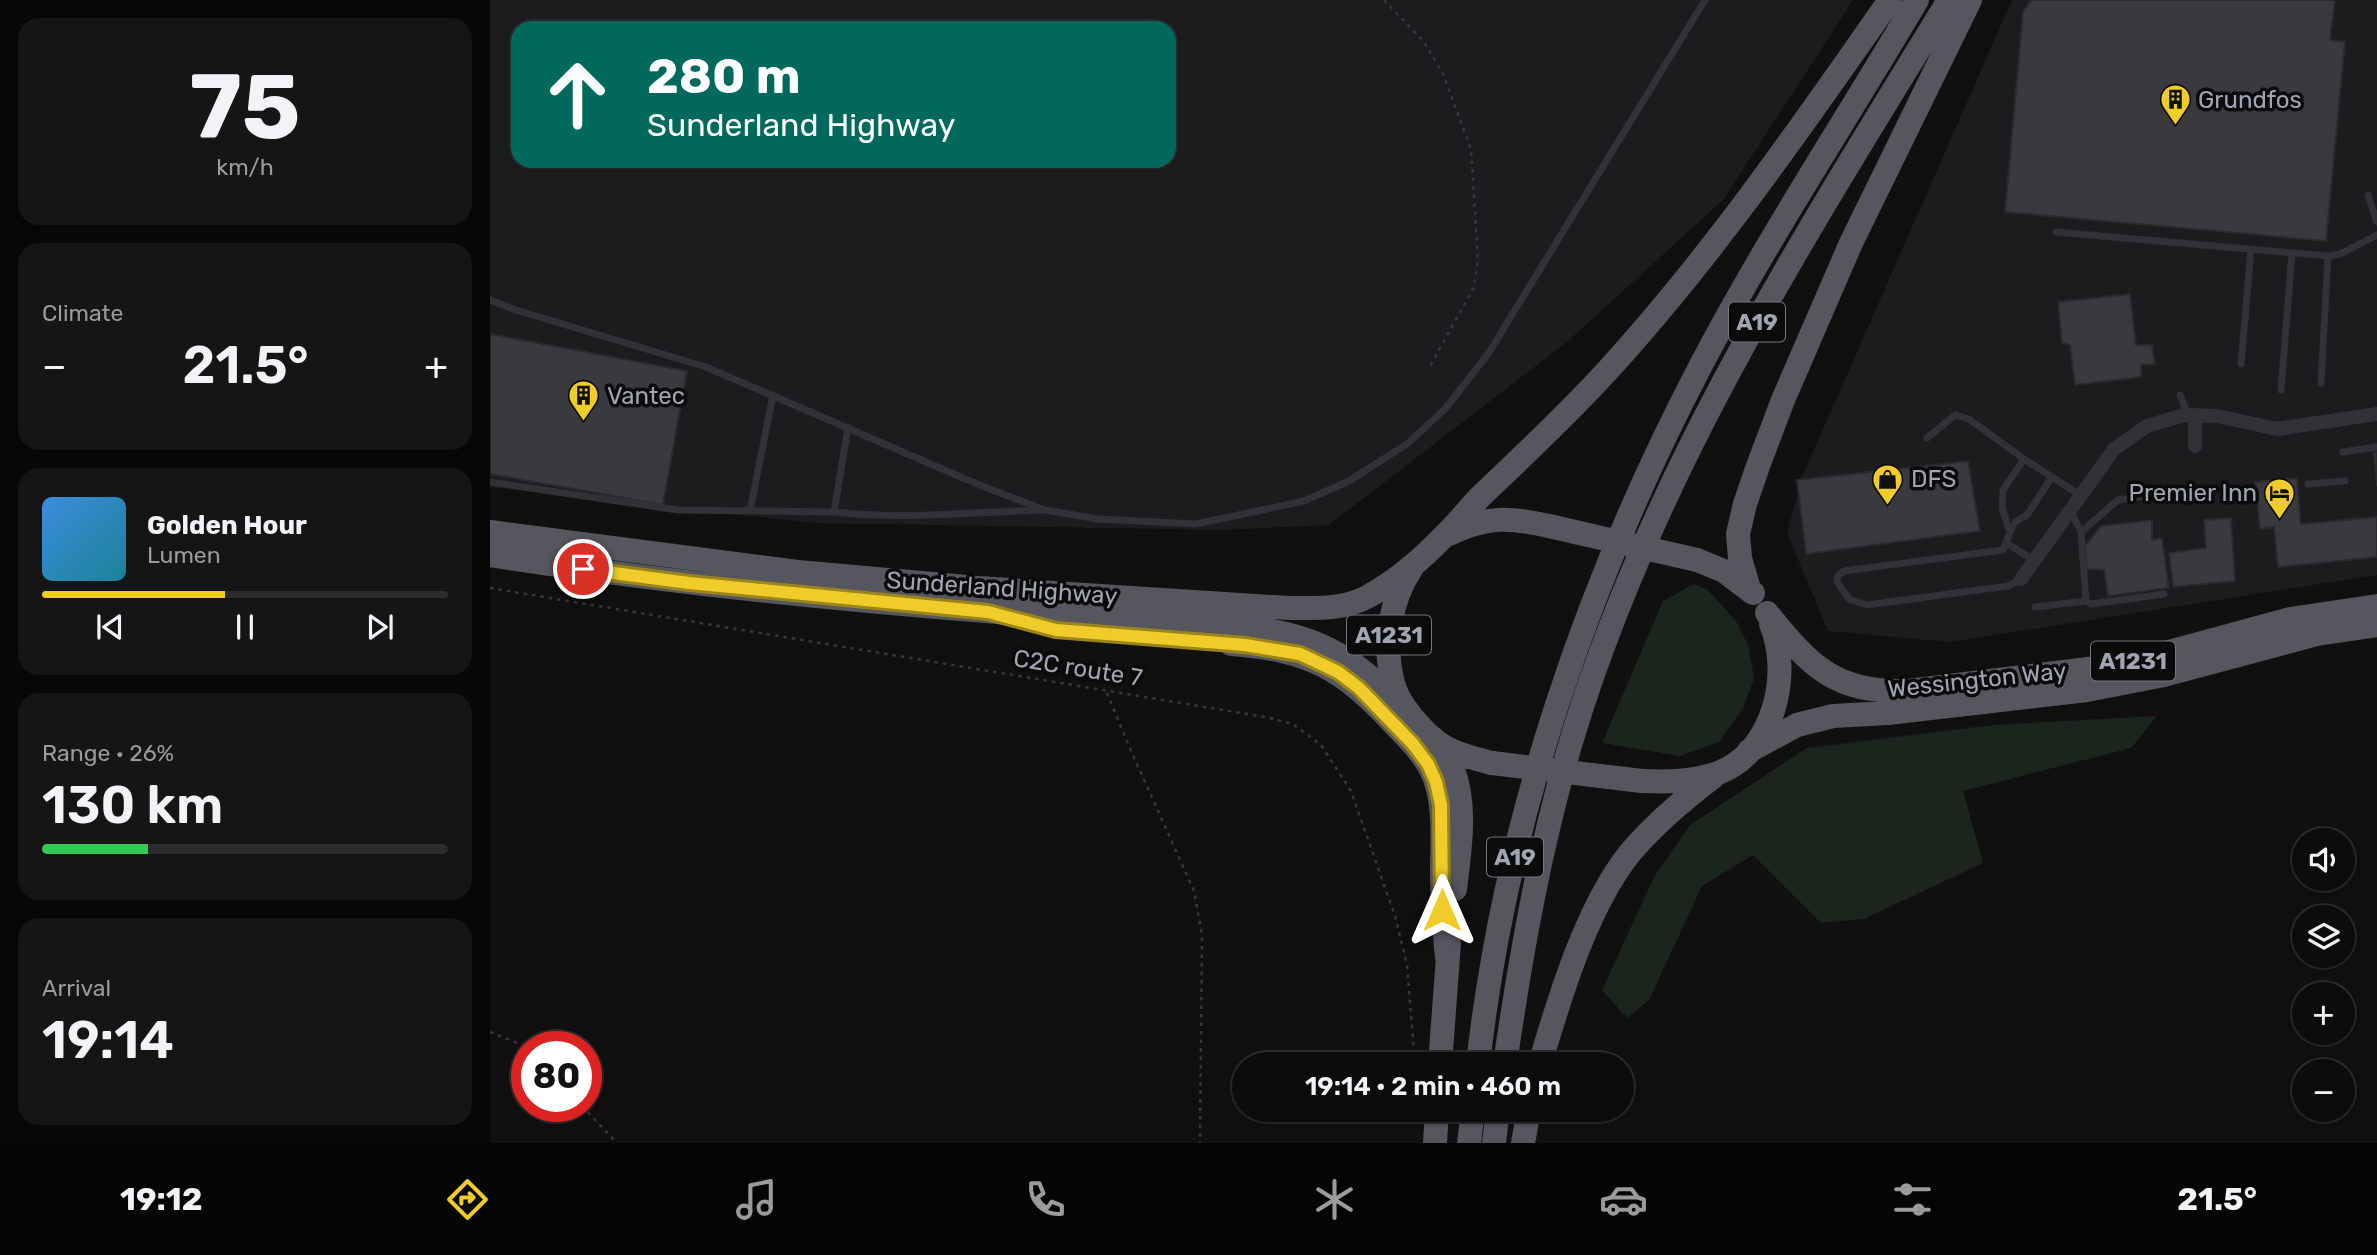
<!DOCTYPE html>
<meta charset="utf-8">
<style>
:root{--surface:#0c0c0d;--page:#151516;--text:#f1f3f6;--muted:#9a9b9d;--line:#2c2c2e;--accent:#efcc2a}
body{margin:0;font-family:Rubik,sans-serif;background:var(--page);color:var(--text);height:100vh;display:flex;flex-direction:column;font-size:26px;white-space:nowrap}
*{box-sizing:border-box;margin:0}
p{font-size:23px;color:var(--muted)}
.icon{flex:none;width:38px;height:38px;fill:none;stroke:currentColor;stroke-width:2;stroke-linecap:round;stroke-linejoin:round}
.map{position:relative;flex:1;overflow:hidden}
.side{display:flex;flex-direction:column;gap:18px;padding:18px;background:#070707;width:490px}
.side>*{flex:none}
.hud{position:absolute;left:21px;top:21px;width:665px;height:147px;border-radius:21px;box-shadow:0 2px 5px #0004,0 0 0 2px var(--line);background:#00695c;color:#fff;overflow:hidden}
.controls{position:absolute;left:1802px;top:828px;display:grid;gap:14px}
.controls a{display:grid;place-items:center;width:63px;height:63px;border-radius:50%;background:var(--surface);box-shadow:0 2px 5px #0004,0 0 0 2px var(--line);font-size:35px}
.speed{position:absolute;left:21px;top:1031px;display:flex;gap:14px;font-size:35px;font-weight:700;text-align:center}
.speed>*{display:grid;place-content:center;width:91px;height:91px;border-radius:50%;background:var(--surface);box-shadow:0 2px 5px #0004,0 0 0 2px var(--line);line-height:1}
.speed .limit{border:10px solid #d22;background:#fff;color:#111}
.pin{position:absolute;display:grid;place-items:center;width:60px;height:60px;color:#fff;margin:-30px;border:4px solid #fff;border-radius:50%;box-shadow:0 2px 7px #0007}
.me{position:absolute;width:77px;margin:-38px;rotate:0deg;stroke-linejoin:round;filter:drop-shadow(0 0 5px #0008)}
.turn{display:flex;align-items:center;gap:24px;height:147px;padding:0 21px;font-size:32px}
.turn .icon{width:91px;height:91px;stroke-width:2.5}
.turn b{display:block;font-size:49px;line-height:60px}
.big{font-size:52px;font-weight:600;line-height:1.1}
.side .widget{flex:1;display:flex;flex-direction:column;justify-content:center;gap:10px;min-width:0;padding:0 24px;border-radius:21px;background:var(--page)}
.side .dial{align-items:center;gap:0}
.dial b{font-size:91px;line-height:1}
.song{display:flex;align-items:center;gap:21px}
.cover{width:84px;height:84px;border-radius:10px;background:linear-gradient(135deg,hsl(210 70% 55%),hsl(190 70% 35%))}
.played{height:7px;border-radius:4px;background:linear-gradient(90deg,var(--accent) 45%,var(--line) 45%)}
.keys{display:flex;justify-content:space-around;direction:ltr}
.heat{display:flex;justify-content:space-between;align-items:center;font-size:38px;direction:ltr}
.charge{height:10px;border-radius:5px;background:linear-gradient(90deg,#34c759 26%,var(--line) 0)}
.trip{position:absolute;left:742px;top:1052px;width:402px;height:70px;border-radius:35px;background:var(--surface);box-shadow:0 2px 5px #0004,0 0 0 2px var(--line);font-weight:600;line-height:70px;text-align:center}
.tab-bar{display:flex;height:112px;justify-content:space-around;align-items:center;background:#050505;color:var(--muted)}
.tab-bar .icon{width:49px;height:49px}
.tab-bar .current{color:var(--accent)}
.tab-bar b{font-size:32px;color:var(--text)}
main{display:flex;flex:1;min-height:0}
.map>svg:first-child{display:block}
.built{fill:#1c1c1e;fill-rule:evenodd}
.green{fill:#1c241e}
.building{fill:#3a3a3e;stroke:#2a2a2d;stroke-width:2}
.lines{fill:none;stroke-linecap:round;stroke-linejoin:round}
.path{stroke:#37383d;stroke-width:2.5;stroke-dasharray:3.5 5;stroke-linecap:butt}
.service{stroke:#313136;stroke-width:7}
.minor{stroke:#313136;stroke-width:14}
.trunk{stroke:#55565e;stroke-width:24}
.trunk-bridge{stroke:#55565e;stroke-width:24}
.route-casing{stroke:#9b851b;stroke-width:18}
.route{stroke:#efcc2a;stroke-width:12}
.labels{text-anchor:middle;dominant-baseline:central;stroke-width:7;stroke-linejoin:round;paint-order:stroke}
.shield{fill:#0b0b0c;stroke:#747680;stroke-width:2}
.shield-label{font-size:23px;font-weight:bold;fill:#a1a4b2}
.poi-label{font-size:24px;fill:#a1a4b2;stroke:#0b0b0c;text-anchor:start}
.street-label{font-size:24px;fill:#a1a4b2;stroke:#0b0b0c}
</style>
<main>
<section class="side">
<div class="widget dial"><b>75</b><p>km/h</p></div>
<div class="widget"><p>Climate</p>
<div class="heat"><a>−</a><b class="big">21.5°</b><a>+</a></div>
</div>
<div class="widget">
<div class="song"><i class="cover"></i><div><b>Golden Hour</b><p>Lumen</p></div></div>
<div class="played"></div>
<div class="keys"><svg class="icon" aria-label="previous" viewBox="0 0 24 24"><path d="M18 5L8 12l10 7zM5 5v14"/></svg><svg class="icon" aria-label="pause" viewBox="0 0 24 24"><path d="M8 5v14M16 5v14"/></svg><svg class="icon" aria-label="next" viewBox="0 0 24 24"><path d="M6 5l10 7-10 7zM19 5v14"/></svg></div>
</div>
<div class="widget"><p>Range · 26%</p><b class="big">130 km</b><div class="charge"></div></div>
<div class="widget"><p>Arrival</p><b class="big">19:14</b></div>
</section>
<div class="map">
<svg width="1887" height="1143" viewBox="0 0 1887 1143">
<rect width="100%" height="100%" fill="#101011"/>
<!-- built -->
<path class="built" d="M 0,0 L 1363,0 L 1234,199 L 1077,342 L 839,525 L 731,530 L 324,523 L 0,487 ZM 28,28 L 679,28 L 679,161 L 28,161 Z
M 1522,0 L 1887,0 L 1887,575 L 1460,642 L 1338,631 L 1297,533 L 1312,477 Z"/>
<!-- green -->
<path class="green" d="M 1204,584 L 1218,590 L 1246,621 L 1259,647 L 1264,679 L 1253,708 L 1229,742 L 1190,756 L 1112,743 L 1173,601 Z
M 1667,716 L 1641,748 L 1473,791 L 1493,863 L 1374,919 L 1331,923 L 1263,855 L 1212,886 L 1159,1000 L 1137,1018 L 1112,990 L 1164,877 L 1200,825 L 1317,748 L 1503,725 Z"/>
<!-- building -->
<path class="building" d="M 1541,0 L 1845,0 L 1840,40 L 1855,42 L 1836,241 L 1515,212 L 1533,12 Z
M 1640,294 L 1646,345 L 1662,345 L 1665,364 L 1651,365 L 1651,377 L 1585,385 L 1580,345 L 1572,343 L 1568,302 Z
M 0,334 L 197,371 L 173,505 L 0,474 Z
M 1887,452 L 1887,486 L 1884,453 Z
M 1478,461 L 1490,531 L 1316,554 L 1307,480 Z
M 1807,478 L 1811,524 L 1887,517 L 1887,557 L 1788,567 L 1784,527 L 1770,529 L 1765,482 Z
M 1741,518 L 1745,581 L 1683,587 L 1679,553 L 1716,548 L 1714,520 Z
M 1662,520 L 1662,540 L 1672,538 L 1679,588 L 1618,596 L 1614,570 L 1597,569 L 1595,546 L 1611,526 Z"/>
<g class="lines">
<!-- path -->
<path class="path" d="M 894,0 L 934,42 L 953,74 L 981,149 L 988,260 L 984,287 L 939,368
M 0,588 L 775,717 L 803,724 L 831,745 L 861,791 L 905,916 L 917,965 L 925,1064
M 617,693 L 638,744 L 704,891 L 712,935 L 710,1143
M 0,1032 L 37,1047
M 92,1106 L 127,1143
M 925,1122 L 925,1110"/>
<!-- service -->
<path class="service" d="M 1878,195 L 1887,222
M 1566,232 L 1838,256 L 1850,254 L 1887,235
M 0,300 L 26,310 L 216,367 L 487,484 L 555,510 L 608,519 L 706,524 L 814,501 L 859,481 L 917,444 L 955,409 L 998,354 L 1215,0
M 1751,364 L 1761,249
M 1831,383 L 1838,256
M 1791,390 L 1802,253
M 1690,395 L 1698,415
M 358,427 L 344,512 C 412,520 482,512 551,510
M 1437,438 L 1465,415 L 1479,419 L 1534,459
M 1853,452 L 1887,447
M 0,482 L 188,510 L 344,512
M 1818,484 L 1855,481
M 1580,510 L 1591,532 L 1596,601 L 1601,604 L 1674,594
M 260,511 L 283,395
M 1520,532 L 1525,522 L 1537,515 L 1562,477
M 1591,532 L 1628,500 L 1671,494
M 1516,543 L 1544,560
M 1531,579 L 1518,586 L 1377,605 L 1359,599 L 1347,582 L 1348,576 L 1354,571 L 1513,550 L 1520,532 L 1512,508 L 1513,490 L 1534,459 L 1590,495
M 1545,607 L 1596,601"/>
<!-- minor -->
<path class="minor" d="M 1705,446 L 1705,415
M 1531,579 L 1624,449 L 1657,426 L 1694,415 L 1727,416 L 1787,429 L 1887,414"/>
<!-- trunk -->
<path class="trunk" d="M 0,532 L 308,572 L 488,588 L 799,608 C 825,608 853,610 877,597 C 905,582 933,558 955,535 C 968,523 978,509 991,496 C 1034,455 1078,414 1118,370 C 1223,255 1311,127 1400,0
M 959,534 C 998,516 1018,517 1059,526
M 0,555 C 257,595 516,615 776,630 C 842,640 872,668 919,713
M 1207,560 L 1234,571 L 1263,593
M 921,569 C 900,601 893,645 903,683 C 908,703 928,725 943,739 C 960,753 982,758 1002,763
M 1259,589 L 1250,558 L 1248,534 L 1255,504 L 1268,466 L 1293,400 L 1361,243 L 1480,0
M 1277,613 C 1321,667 1345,693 1418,691 L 1631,665 L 1800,619 L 1887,606
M 741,644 C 821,650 852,668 906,726 C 922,743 939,759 946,782 C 955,810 952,843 952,872 C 952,900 954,928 957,957
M 944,739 C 949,746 956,754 960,762 C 978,802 970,848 965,889
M 1259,751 L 1307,725 L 1343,716 L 1398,713 L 1597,690 L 1674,675 L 1827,634 L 1887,625
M 1152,781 C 1178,782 1203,782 1228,773 C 1284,752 1302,674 1281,624
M 950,1064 L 959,943
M 988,1064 C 1015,821 1097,583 1210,367 C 1276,241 1355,122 1427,0
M 1015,1064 C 1031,953 1051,840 1084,732 C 1165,468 1316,234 1459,0
M 1050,1064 C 1069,999 1097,906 1140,853 C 1164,824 1193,800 1223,777
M 945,1143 L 947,1110
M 979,1143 L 983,1110
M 1004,1143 L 1008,1110
M 1033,1143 L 1039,1110"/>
<!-- trunk-bridge -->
<path class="trunk-bridge" d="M 1059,526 L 1207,560
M 1002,763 L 1152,781"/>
</g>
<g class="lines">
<defs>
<path id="route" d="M 93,569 L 199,583 L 498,612 L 566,630 L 755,645 L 810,654 L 848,672 L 869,688 L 923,744 L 938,764 L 946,782 L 951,805 L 952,910"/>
</defs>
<!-- route casing -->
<use href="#route" class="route-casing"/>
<!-- route -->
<use href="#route" class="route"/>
</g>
<!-- icons -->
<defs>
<symbol id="building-pin" viewBox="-11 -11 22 30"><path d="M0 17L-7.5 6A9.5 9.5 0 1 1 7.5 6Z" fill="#efcc2a" stroke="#0b0b0c"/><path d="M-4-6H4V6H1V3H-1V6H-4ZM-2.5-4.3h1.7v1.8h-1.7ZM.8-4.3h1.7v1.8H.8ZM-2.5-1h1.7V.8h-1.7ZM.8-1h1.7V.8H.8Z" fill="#111"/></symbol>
<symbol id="shop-pin" viewBox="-11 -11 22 30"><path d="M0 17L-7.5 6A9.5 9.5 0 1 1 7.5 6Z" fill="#efcc2a" stroke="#0b0b0c"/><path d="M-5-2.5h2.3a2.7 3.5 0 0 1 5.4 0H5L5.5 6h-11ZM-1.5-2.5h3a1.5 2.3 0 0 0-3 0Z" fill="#111"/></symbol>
<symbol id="hotel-pin" viewBox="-11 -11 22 30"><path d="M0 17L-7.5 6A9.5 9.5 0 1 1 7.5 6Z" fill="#efcc2a" stroke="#0b0b0c"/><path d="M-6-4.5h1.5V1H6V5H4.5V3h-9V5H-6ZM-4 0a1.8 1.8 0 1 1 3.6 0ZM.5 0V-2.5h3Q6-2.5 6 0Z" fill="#111"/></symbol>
</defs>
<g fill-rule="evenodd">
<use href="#building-pin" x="1668" y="82" width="35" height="47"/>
<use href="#building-pin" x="76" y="378" width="35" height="47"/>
<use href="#shop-pin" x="1380" y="462" width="35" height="47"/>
<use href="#hotel-pin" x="1772" y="476" width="35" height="47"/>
</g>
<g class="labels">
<!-- shield labels -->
<g class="shield">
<rect x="1239" y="302.5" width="56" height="39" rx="5"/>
<rect x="857" y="615.5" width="84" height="39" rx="5"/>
<rect x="1601" y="641.5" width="84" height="39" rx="5"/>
<rect x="997" y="837.5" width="56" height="39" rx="5"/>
</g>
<g class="shield-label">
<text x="1267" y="322">A19</text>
<text x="899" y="635">A1231</text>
<text x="1643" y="661">A1231</text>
<text x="1025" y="857">A19</text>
</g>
<!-- poi labels -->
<g class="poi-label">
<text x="1708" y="100">Grundfos</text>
<text x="117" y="396">Vantec</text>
<text x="1421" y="479">DFS</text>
<text x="1767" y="493" text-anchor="end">Premier Inn</text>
</g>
<!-- street labels -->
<g class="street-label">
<text transform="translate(512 588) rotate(4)">Sunderland Highway</text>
<text transform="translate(588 668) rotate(9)">C2C route 7</text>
<text transform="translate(1487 680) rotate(-6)">Wessington Way</text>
</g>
</g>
</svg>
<div class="controls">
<a><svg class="icon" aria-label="sound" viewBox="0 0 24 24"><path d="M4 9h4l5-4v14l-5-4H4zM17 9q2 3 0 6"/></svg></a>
<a><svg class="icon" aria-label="layers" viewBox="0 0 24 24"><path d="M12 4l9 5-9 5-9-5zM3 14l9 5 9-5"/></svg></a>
<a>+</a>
<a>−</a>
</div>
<div class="speed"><div class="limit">80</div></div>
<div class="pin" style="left:93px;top:569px;background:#d93025"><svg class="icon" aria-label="arrive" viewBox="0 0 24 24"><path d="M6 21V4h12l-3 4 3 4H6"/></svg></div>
<svg class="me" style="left:952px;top:910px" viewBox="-20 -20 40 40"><path d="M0-17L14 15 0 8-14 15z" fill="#efcc2a" stroke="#fff" stroke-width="4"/></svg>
<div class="trip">19:14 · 2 min · 460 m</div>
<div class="hud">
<div class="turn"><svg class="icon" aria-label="ahead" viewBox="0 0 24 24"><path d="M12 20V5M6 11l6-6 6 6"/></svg><div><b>280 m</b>Sunderland Highway</div></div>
</div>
</div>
</main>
<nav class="tab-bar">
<b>19:12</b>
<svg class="icon current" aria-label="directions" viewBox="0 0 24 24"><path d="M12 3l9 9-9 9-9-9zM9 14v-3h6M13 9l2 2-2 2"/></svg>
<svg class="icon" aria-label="music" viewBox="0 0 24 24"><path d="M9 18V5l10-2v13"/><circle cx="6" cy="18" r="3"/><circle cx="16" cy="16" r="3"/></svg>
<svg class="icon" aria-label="phone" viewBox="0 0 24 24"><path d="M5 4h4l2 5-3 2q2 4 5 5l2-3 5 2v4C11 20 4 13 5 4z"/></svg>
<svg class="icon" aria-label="climate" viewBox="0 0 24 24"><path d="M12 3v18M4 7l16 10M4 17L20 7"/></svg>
<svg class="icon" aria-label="car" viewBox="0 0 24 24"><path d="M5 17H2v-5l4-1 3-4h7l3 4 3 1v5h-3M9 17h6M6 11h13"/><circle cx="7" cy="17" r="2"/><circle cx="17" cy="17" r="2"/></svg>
<svg class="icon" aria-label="filters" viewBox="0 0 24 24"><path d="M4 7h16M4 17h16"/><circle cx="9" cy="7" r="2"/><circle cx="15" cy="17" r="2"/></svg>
<b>21.5°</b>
</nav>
